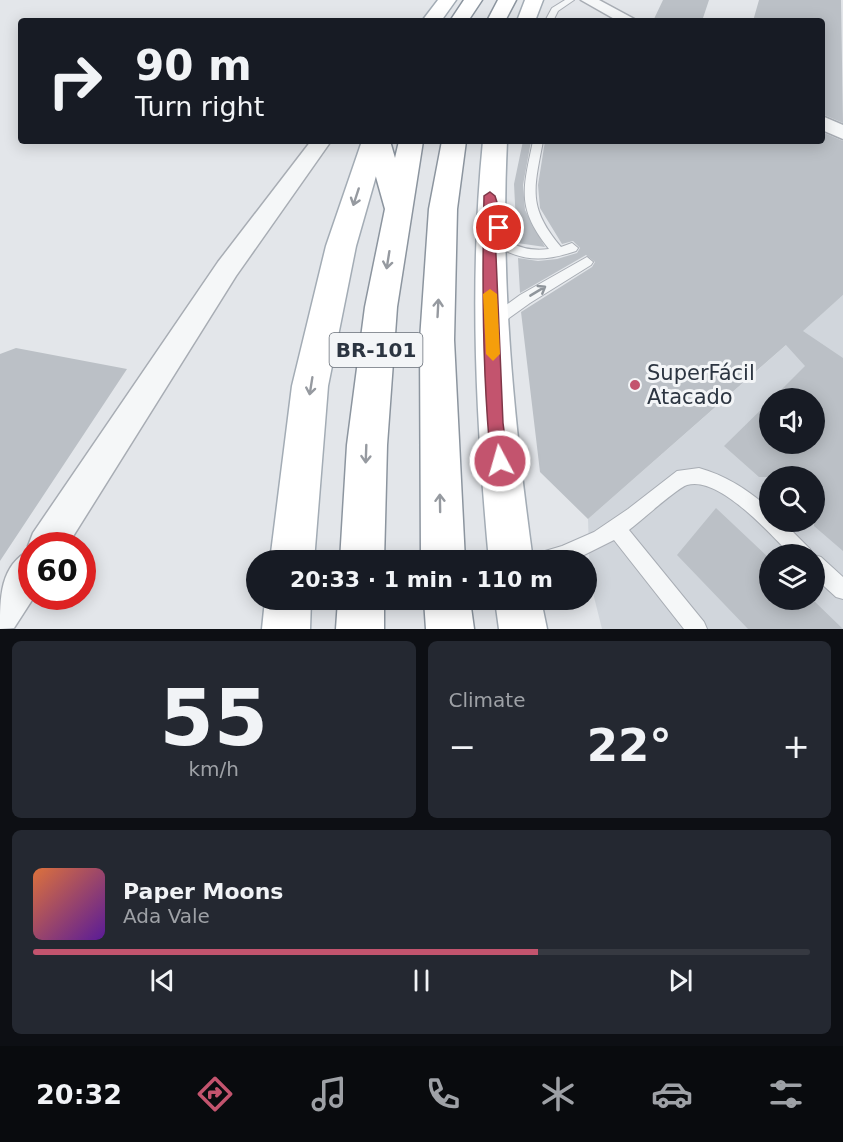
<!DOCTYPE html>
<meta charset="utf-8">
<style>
:root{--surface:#171b24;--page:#242831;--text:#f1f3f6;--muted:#9ea1a6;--line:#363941;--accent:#c3546e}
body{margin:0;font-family:"DejaVu Sans",sans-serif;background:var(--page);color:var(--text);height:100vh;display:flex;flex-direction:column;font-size:22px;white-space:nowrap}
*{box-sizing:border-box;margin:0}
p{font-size:20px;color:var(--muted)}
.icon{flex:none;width:33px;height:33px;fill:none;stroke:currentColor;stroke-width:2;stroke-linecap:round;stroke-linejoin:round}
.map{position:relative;height:629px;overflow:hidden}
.details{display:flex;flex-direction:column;gap:12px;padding:12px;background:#0d0f14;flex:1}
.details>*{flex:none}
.guide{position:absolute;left:18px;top:18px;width:807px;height:126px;border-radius:6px;box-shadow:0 3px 15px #0003;background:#171b24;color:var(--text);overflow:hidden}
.buttons{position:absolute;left:759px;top:388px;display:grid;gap:12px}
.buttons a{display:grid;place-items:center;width:66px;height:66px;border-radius:50%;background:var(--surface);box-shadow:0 3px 15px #0003;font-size:30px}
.speed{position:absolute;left:18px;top:532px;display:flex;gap:12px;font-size:30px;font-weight:700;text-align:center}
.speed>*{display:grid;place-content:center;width:78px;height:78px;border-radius:50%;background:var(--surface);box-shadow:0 3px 15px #0003;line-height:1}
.speed .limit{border:9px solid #d22;background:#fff;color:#111}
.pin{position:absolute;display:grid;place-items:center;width:51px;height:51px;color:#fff;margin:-26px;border:3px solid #fff;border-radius:50%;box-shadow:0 2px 6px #0007}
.me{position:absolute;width:66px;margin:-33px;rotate:354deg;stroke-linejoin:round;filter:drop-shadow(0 0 4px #0008)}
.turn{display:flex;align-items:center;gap:21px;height:126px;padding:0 18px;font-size:27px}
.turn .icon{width:78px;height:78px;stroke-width:2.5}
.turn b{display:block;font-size:42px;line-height:51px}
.big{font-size:45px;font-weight:700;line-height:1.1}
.details .widget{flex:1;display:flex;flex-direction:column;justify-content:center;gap:9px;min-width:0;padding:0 21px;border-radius:9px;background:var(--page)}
.details .dial{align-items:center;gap:0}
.dial b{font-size:78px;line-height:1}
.song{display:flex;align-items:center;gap:18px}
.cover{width:72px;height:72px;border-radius:9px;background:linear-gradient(135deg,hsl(20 70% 55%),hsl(270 70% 35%))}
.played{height:6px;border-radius:3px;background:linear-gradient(90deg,var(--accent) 65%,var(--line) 65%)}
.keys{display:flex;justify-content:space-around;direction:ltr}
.heat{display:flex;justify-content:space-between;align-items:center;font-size:33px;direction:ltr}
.details .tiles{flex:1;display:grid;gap:12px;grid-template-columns:1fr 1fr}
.widget:last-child{grid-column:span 2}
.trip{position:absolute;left:246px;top:550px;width:351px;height:60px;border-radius:30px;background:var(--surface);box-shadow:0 3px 15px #0003;font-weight:700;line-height:60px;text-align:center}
.dock{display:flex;height:96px;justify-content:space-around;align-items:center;background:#090b0e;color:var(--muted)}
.dock .icon{width:42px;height:42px}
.dock .active{color:var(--accent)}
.dock b{font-size:27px;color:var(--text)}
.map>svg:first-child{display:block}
.built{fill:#d1d6dc;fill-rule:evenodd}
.building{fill:#bbc0c6}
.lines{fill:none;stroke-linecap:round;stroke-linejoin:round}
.service-casing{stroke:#a8adb4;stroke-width:2}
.minor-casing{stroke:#a8adb4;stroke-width:3}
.primary-casing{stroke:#a3acb5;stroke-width:3}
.trunk-casing{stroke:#8c959f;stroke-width:3}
.service{fill:#f5f7f8;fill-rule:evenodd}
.minor{fill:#f5f7f8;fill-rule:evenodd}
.primary{fill:#fff;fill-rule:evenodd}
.trunk{fill:#fff;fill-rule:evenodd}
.oneway{stroke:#969aa0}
.oneway2{stroke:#90969c}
.route{fill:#c3546e;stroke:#7f3748;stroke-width:1.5}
.slow{fill:#f59e0b}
.poi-dot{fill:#c3546e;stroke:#f3f5f7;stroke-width:2}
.labels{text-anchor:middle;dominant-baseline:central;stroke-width:6;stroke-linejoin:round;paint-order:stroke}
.shield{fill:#f3f5f7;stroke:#686f78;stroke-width:1.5}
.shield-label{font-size:20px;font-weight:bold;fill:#2c3541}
.poi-label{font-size:21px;fill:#2c3541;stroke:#f3f5f7;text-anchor:start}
</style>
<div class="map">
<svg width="843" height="629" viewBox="0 0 843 629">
<rect width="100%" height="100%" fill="#e3e6ea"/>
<!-- built -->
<path class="built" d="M 843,295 L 843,629 L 602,629 L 590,581 L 588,519 ZM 770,399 L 814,399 L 814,444 L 770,444 ZM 770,477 L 814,477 L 814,522 L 770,522 ZM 770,555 L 814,555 L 814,600 L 770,600 Z"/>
<!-- building -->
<path class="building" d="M 663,0 L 709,0 L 702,21 L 653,21 Z
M 759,0 L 841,0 L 843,123 L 822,114 L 822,21 L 753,21 Z
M 822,132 L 843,141 L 843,295 L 803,331 L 843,358 L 843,551 L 814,526 L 814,477 L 759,477 L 724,446 L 770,401 L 770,444 L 814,444 L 814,399 L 772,399 L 805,366 L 786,345 L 588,519 L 540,472 L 521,312 L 592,267 L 595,262 L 586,255 L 520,293 L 518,258 L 538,261 L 557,259 L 577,253 L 580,248 L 573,241 L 562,244 L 540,208 L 538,185 L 545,141 L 822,141 Z
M 523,141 L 531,141 L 523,185 L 525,210 L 545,247 L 517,243 L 514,184 Z
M 16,348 L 127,369 L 0,561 L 0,354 Z
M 716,508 L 770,559 L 770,600 L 813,600 L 843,629 L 748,629 L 677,555 Z"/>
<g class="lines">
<defs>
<path id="service" d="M 565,0 L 574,0 L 558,11 L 553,21 L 545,21 L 552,8 Z
M 533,141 L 543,141 C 534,189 527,207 561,247 L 572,243 L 578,248 L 576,251 C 549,260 527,263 500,248 L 493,229 L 495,226 L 503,226 L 509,242 C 522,249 534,251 549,249 C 516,208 523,189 533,141 Z
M 587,257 L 593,262 L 591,265 L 530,303 L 498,326 L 488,326 L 486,322 L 488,318 L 520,295 Z
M 699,468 C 727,476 748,490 770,509 L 770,522 L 783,522 L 810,549 L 813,555 L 791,555 C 771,535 719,475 687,485 C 677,488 640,522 629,530 L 704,622 L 707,629 L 684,629 L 614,540 L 572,561 L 533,561 L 535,554 L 562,546 L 594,532 L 628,509 L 677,471 Z
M 813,555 L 814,555 L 821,557 L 843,577 L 843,599 L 836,597 L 814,577 Z"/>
<path id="minor" d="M 581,0 L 599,0 L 638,21 L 618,21 Z
M 822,116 L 843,125 L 843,139 L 822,130 Z
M 311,141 L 331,141 L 236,276 L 67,546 L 32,546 L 32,597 L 34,597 L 14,628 L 0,629 C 0,598 0,565 30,550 L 28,546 L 33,533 L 218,262 Z"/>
<path id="primary" d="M 438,0 L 456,0 L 441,21 L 422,21 Z
M 525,0 L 543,0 L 535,21 L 517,21 Z
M 362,141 L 386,141 L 356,246 L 328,386 L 314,561 L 270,561 L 292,386 L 326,246 Z
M 483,141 L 507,141 C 500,282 514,421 533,561 L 489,561 C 476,420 469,282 483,141 Z
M 265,600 L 311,600 L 310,629 L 262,629 Z
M 495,600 L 541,600 L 547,629 L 499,629 Z"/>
<path id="trunk" d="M 464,0 L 482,0 L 468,21 L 450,21 Z
M 498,0 L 516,0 L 505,21 L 487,21 Z
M 366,141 L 390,141 L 395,158 L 399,141 L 423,141 L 397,307 L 387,445 L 384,561 L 340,561 L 347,445 L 365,307 L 385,209 Z
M 442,141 L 466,141 L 457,209 L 454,340 L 465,561 L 421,561 L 420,340 L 429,209 Z
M 338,600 L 384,600 L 384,629 L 336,629 Z
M 424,600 L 470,600 L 474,629 L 426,629 Z"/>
</defs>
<!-- service casing -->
<use href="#service" class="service-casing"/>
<!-- minor casing -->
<use href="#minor" class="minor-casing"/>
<!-- primary casing -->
<use href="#primary" class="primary-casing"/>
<!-- trunk casing -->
<use href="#trunk" class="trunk-casing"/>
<!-- service -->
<use href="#service" class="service"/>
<!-- minor -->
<use href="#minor" class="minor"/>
<!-- primary -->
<use href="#primary" class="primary"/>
<!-- trunk -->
<use href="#trunk" class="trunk"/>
</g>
<!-- one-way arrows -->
<defs><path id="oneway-shaft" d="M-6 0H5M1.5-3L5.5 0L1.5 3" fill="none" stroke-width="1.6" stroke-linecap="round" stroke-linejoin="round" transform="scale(1.5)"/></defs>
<g class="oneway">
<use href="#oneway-shaft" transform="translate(356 197) rotate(108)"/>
<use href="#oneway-shaft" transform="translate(388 260) rotate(99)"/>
<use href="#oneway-shaft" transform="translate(438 308) rotate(-87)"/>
<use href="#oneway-shaft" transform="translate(311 386) rotate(99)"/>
<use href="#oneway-shaft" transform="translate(366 454) rotate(92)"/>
<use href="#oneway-shaft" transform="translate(440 503) rotate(-91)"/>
</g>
<use class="oneway2" href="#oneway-shaft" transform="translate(538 291) rotate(-31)"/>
<!-- route -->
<path class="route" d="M 490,192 L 495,196 L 505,228 L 503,231 L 495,232 L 503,423 L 508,461 L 506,467 L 500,469 L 494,467 L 491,461 C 482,373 482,284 484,196 Z"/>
<!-- slow -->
<path class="slow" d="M 490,289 L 497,294 L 500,354 L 493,361 L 486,354 L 483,294 Z"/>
<!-- markers -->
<circle class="poi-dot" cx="635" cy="385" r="6"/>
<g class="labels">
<!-- shield labels -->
<rect class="shield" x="329.5" y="333" width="93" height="34" rx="4.5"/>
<g class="shield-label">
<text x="376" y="350">BR-101</text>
</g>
<!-- poi labels -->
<g class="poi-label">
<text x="647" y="373">SuperFácil<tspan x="647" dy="24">Atacado</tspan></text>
</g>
</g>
</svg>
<div class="buttons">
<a><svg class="icon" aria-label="sound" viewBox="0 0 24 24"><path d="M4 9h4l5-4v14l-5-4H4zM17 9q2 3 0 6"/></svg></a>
<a><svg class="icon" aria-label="search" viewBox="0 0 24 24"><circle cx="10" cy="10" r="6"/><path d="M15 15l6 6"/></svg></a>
<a><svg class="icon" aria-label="layers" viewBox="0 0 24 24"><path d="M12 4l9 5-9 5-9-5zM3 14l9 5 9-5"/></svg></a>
</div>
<div class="speed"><div class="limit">60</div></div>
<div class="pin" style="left:499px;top:228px;background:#d93025"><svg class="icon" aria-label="arrive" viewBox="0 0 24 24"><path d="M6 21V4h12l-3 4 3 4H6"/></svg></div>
<svg class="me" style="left:500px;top:461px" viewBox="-20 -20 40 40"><circle r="17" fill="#c3546e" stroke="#fff" stroke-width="3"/><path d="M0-11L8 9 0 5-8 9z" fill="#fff"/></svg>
<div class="trip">20:33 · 1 min · 110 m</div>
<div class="guide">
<div class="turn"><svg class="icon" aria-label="right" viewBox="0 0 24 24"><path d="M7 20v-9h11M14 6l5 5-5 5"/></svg><div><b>90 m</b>Turn right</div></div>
</div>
</div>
<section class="details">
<div class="tiles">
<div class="widget dial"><b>55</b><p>km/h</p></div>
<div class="widget"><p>Climate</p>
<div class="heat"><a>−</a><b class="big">22°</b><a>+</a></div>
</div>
<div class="widget">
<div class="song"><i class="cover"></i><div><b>Paper Moons</b><p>Ada Vale</p></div></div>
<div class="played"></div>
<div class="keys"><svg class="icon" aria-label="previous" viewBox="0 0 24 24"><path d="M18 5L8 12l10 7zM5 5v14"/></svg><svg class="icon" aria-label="pause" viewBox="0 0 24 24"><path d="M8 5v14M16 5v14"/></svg><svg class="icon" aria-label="next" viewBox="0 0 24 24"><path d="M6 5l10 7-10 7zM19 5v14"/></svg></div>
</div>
</div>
</section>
<nav class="dock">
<b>20:32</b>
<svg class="icon active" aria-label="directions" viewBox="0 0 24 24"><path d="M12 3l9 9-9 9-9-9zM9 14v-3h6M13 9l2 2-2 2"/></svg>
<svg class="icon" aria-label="music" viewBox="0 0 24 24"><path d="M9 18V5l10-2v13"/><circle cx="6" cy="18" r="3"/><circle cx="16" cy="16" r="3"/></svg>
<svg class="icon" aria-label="phone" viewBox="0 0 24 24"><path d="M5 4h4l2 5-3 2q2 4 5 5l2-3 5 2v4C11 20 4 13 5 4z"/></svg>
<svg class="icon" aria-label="climate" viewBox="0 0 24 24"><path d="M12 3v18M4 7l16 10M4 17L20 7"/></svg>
<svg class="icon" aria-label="car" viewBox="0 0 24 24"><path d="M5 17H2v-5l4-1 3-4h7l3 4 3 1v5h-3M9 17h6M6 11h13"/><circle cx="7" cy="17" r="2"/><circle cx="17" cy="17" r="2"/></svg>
<svg class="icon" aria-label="filters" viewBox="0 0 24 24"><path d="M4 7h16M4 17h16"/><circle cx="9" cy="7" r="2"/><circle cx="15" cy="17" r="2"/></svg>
</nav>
